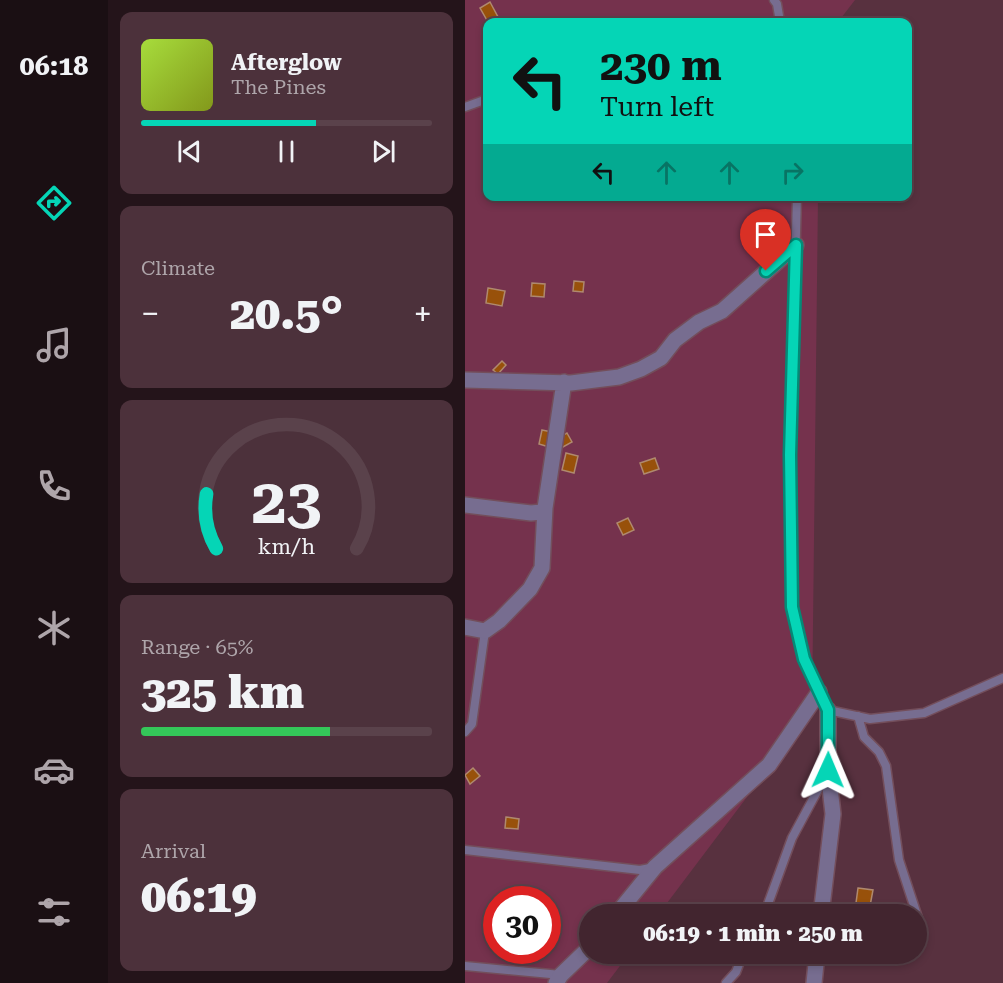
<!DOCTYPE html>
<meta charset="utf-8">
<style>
:root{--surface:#42252f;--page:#4c313b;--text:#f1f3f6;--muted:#aea5aa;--line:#5a424b;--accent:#05d5b6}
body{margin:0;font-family:"Roboto Serif",serif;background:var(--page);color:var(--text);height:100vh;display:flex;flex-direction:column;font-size:22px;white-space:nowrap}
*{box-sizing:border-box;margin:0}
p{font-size:20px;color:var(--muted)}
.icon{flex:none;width:33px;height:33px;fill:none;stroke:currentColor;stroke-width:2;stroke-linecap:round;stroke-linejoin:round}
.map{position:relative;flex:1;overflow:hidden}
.side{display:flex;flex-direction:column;gap:12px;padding:12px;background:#24141a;width:357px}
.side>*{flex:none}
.hud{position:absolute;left:18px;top:18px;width:429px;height:183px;border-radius:12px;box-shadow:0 3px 9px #0003,0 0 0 2px var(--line);background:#05d5b6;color:#111;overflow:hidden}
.speed{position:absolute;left:18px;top:886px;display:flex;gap:12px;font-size:30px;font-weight:700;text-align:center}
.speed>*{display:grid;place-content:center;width:78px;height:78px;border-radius:50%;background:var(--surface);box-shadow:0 3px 9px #0003,0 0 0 2px var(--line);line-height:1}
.speed .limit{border:9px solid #d22;background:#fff;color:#111}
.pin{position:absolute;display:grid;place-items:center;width:51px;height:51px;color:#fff;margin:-62px -26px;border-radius:50% 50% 50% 0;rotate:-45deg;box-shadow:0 0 6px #0007}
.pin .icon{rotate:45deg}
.me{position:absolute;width:66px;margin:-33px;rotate:1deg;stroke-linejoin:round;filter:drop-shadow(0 0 4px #0008)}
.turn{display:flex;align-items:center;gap:21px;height:126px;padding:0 18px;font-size:27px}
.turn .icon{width:78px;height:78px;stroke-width:2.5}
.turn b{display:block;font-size:42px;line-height:51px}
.lanes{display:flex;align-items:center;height:57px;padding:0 18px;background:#0003;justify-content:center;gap:30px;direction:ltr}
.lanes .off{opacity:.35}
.big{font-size:45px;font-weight:800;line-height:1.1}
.side .tile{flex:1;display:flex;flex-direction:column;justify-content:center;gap:9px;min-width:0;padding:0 21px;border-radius:12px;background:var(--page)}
.side .dial{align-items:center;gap:0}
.dial svg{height:156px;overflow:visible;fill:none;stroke:var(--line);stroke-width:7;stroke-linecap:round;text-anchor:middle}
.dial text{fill:var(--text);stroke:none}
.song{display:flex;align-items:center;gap:18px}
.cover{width:72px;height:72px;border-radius:9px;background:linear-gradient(135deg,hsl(80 70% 55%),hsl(70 70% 35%))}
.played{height:6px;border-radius:3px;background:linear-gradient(90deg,var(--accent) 60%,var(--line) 60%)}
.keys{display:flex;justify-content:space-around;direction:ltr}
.heat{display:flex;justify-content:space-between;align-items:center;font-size:33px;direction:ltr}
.charge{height:9px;border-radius:4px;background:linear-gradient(90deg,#34c759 65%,var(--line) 0)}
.trip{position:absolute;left:114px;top:904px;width:348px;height:60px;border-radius:30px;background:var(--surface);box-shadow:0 3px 9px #0003,0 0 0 2px var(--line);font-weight:800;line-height:60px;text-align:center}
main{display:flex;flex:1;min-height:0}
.tabs{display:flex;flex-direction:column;width:108px;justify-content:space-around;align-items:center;background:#1a0f13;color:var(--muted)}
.tabs .icon{width:42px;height:42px}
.tabs .on{color:var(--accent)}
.tabs b{font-size:27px;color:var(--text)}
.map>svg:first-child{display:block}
.green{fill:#75324d;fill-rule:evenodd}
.building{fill:#98510a;stroke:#af896e;stroke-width:1.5}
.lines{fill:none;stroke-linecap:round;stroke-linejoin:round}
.service-casing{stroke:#734e5b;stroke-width:11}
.minor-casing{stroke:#734e5b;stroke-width:18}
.service{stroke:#776d90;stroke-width:8}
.minor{stroke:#776d90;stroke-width:15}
.route-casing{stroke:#038a76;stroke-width:15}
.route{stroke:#05d5b6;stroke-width:10}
</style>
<main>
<nav class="tabs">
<b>06:18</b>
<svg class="icon on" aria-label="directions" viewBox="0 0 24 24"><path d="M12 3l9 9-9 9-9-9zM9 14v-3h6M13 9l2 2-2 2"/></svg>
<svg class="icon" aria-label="music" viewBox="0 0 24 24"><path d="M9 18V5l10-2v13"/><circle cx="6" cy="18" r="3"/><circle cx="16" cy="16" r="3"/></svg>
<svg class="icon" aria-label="phone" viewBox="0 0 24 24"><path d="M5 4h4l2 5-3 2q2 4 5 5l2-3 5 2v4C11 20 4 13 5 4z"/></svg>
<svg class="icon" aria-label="climate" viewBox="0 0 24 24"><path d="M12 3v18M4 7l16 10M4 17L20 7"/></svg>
<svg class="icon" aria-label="car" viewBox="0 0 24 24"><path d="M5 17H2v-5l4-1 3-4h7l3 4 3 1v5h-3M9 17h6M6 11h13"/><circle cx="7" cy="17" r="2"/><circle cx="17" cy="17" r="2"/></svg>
<svg class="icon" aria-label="filters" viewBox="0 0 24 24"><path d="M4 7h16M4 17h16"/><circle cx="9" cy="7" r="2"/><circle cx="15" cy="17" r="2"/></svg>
</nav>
<section class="side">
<div class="tile">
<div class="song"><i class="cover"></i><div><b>Afterglow</b><p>The Pines</p></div></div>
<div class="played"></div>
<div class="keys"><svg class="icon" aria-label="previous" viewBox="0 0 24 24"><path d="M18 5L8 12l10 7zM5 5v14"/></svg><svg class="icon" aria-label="pause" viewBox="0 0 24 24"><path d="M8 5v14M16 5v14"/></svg><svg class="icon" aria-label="next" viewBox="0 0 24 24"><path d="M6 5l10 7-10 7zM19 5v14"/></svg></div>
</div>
<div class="tile"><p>Climate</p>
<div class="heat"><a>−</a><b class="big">20.5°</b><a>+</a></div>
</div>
<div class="tile dial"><svg viewBox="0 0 100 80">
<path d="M14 69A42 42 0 1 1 86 69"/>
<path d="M14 69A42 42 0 0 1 9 41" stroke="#05d5b6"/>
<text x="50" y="56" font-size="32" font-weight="700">23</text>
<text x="50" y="72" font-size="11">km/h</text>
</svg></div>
<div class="tile"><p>Range · 65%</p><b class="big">325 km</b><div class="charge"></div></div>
<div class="tile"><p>Arrival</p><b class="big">06:19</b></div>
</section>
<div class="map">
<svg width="538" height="983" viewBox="0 0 538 983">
<rect width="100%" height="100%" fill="#58313f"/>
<!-- green -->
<path class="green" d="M 0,0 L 390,0 L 373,22 L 22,22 L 22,196 L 353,197 L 347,711 L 193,915 L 124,915 L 124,954 L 164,954 L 142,983 L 0,983 ZM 32,900 L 82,900 L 82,951 L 32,951 Z"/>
<!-- building -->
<path class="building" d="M 25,2 L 33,17 L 23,22 L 15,8 Z
M 109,281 L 119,282 L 118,292 L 108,291 Z
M 67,283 L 80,284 L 79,297 L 66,296 Z
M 23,288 L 40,291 L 37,306 L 21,303 Z
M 37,361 L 41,365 L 33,374 L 28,370 Z
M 77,430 L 87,432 L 84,447 L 74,444 Z
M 102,433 L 107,442 L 98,447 L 93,438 Z
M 101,453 L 113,456 L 109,473 L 97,470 Z
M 190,458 L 194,469 L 179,474 L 175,463 Z
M 163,518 L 169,530 L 158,535 L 152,523 Z
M 8,768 L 15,776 L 5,784 L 0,775 Z
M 41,817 L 54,819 L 53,829 L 40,828 Z
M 393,888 L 408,890 L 405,906 L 391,903 Z"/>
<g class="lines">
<defs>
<path id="service" d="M 309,0 L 312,4 L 315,22
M 0,107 L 22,99
M 332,196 L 325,455 L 327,607 L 339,659 L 363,710 L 405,719 L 459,713 L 538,678
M 393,716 L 399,737 L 414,752 L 421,766 L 434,860 L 458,933
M 0,732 L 7,724 L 20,631
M 0,850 L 175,870 L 190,867
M 299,915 L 327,838 L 362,773
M 0,966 L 96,975
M 261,983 L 271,972 L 278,954"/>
<path id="minor" d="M 0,380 L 106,383 L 154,377 L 176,369 L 196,358 L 210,340 L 234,322 L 257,311 L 331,245
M 0,505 L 66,513 L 76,512 L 80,508
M 0,627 L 20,631 L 34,621 L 65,589 L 77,568 L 80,508 L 99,382
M 151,915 L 190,867 L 304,765 L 354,692
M 356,915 L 368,814 L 363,770 L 363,710
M 91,983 L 96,975 L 124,948
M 349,983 L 352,954"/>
</defs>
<!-- service casing -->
<use href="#service" class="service-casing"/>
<!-- minor casing -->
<use href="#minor" class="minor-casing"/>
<!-- service -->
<use href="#service" class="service"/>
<!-- minor -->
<use href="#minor" class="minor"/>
</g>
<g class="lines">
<defs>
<path id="route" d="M 301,271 L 331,245 L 325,455 L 327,607 L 339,659 L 363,710 L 363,770"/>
</defs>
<!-- route casing -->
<use href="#route" class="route-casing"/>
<!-- route -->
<use href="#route" class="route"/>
</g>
</svg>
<div class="speed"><div class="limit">30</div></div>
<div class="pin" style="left:301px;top:271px;background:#d93025"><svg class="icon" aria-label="arrive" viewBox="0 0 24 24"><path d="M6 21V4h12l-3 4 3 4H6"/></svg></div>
<svg class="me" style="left:363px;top:770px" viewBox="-20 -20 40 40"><path d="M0-17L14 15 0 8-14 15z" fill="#05d5b6" stroke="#fff" stroke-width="4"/></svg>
<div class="trip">06:19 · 1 min · 250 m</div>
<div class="hud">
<div class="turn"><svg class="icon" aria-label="left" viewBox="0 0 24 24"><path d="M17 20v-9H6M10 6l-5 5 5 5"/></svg><div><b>230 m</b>Turn left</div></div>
<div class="lanes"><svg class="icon" aria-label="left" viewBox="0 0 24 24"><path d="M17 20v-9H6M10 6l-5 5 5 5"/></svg><svg class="icon off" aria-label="ahead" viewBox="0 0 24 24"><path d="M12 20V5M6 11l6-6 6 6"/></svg><svg class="icon off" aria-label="ahead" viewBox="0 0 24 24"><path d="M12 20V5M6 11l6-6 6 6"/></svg><svg class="icon off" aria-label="right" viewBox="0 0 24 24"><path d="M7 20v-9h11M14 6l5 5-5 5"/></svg></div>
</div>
</div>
</main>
